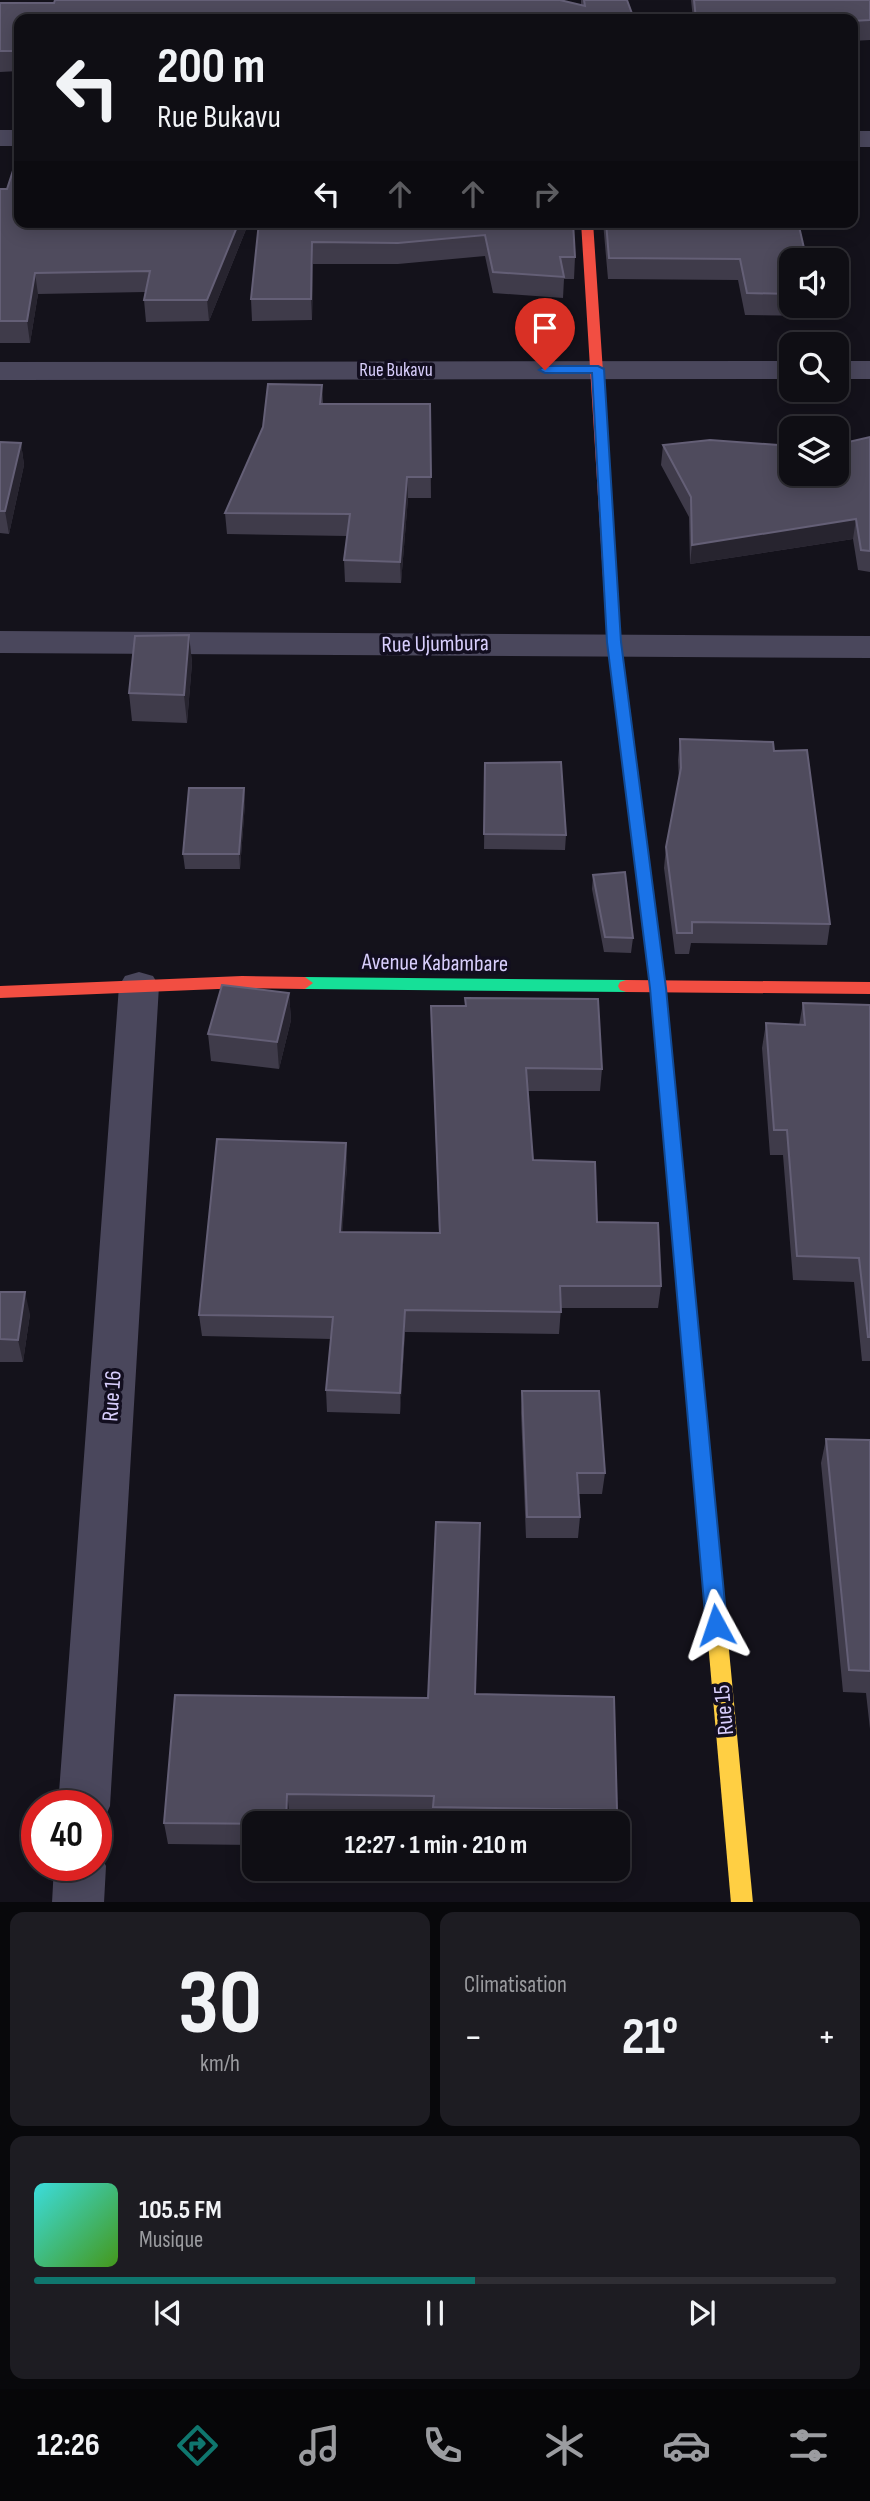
<!DOCTYPE html>
<html lang="fr">
<meta charset="utf-8">
<style>
:root{--surface:#0f0e14;--page:#1d1c22;--text:#f1f3f6;--muted:#9b9ca0;--line:#2f2e34;--accent:#0f766e}
body{margin:0;font-family:"Sofia Sans Condensed",sans-serif;background:var(--page);color:var(--text);height:100vh;display:flex;flex-direction:column;font-size:26px;white-space:nowrap}
*{box-sizing:border-box;margin:0}
p{font-size:23px;color:var(--muted)}
.icon{flex:none;width:38px;height:38px;fill:none;stroke:currentColor;stroke-width:2;stroke-linecap:round;stroke-linejoin:round}
.map{position:relative;height:1902px;overflow:hidden}
.drawer{display:flex;flex-direction:column;gap:10px;padding:10px;background:#08080b;flex:1}
.drawer>*{flex:none}
.hud{position:absolute;left:14px;top:14px;width:844px;height:214px;border-radius:14px;box-shadow:0 4px 18px #0003,0 0 0 2px var(--line);background:#0f0e14;color:var(--text);overflow:hidden}
.controls{position:absolute;left:779px;top:248px;display:grid;gap:14px}
.controls a{display:grid;place-items:center;width:70px;height:70px;border-radius:14px;background:var(--surface);box-shadow:0 4px 18px #0003,0 0 0 2px var(--line);font-size:35px}
.speed{position:absolute;left:21px;top:1790px;display:flex;gap:14px;font-size:35px;font-weight:700;text-align:center}
.speed>*{display:grid;place-content:center;width:91px;height:91px;border-radius:50%;background:var(--surface);box-shadow:0 4px 18px #0003,0 0 0 2px var(--line);line-height:1}
.speed .limit{border:10px solid #d22;background:#fff;color:#111}
.pin{position:absolute;display:grid;place-items:center;width:60px;height:60px;color:#fff;margin:-72px -30px;border-radius:50% 50% 50% 0;rotate:-45deg;box-shadow:0 0 7px #0007}
.pin .icon{rotate:45deg}
.me{position:absolute;width:77px;margin:-38px;rotate:355deg;stroke-linejoin:round;filter:drop-shadow(0 0 5px #0008)}
.turn{display:flex;align-items:center;gap:24px;height:147px;padding:0 28px;font-size:32px}
.turn .icon{width:91px;height:91px;stroke-width:2.5}
.turn b{display:block;font-size:49px;line-height:60px}
.lanes{display:flex;align-items:center;height:66px;padding:0 28px;background:#0003;justify-content:center;gap:35px;direction:ltr}
.lanes .off{opacity:.35}
.big{font-size:52px;font-weight:700;line-height:1.1}
.drawer .tile{flex:1;display:flex;flex-direction:column;justify-content:center;gap:10px;min-width:0;padding:0 24px;border-radius:14px;background:var(--page)}
.drawer .dial{align-items:center;gap:0}
.dial b{font-size:91px;line-height:1}
.song{display:flex;align-items:center;gap:21px}
.cover{width:84px;height:84px;border-radius:10px;background:linear-gradient(135deg,hsl(180 70% 55%),hsl(100 70% 35%))}
.played{height:7px;border-radius:4px;background:linear-gradient(90deg,var(--accent) 55%,var(--line) 55%)}
.keys{display:flex;justify-content:space-around;direction:ltr}
.heat{display:flex;justify-content:space-between;align-items:center;font-size:38px;direction:ltr}
.drawer .tiles{flex:1;display:grid;gap:10px;grid-template-columns:1fr 1fr}
.tile:last-child{grid-column:span 2}
.trip{position:absolute;left:242px;top:1811px;width:388px;height:70px;border-radius:14px;background:var(--surface);box-shadow:0 4px 18px #0003,0 0 0 2px var(--line);font-weight:700;line-height:70px;text-align:center}
.dock{display:flex;height:112px;justify-content:space-around;align-items:center;background:#060608;color:var(--muted)}
.dock .icon{width:49px;height:49px}
.dock .current{color:var(--accent)}
.dock b{font-size:32px;color:var(--text)}
.map>svg:first-child{display:block}
.lines{fill:none;stroke-linecap:round;stroke-linejoin:round}
.street{fill:#4a475c;fill-rule:evenodd}
.fast{fill:#16e098;fill-rule:evenodd}
.slow{fill:#ffcf43;fill-rule:evenodd}
.jam{fill:#f24e42;fill-rule:evenodd}
.wall{fill:#3f3b4a}
.shaded-wall{fill:#27242f}
.building{fill:#4f4b5d;stroke:#645f76;stroke-width:2}
.route{fill:#1a73e8;stroke:#114b97;stroke-width:2}
.labels{text-anchor:middle;dominant-baseline:central;stroke-width:7;stroke-linejoin:round;paint-order:stroke}
.far-street-label{font-size:19px;fill:#d8cefc;stroke:#120e1f}
.street-label{font-size:23px;fill:#d8cefc;stroke:#120e1f}
</style>
<div class="map">
<svg width="870" height="1903" viewBox="0 0 870 1903">
<rect width="100%" height="100%" fill="#14121b"/>
<g class="lines">
<!-- street -->
<path class="street" d="M 0,130 L 19,130 L 19,146 L 0,146 Z
M 852,131 L 870,131 L 870,147 L 852,147 Z
M 791,361 L 791,379 L 0,380 L 0,362 Z
M 836,361 L 870,361 L 870,379 L 836,379 Z
M 0,631 L 870,636 L 870,658 L 0,653 Z
M 139,972 L 153,976 L 159,986 L 110,1806 L 102,1824 L 96,1826 L 96,1806 L 58,1806 L 119,986 L 125,976 Z
M 96,1847 L 106,1866 L 104,1903 L 52,1903 L 54,1866 L 96,1866 Z"/>
<!-- fast -->
<path class="fast" d="M 623,704 L 630,709 L 666,988 L 697,1313 L 694,1318 L 688,1321 L 682,1318 L 679,1313 L 650,988 L 616,709 Z
M 305,977 L 626,980 L 632,982 L 634,986 L 632,990 L 626,992 L 305,989 L 297,983 Z"/>
<!-- slow -->
<path class="slow" d="M 688,1305 L 694,1308 L 697,1313 L 753,1903 L 731,1903 L 679,1313 L 682,1308 Z"/>
<!-- jam -->
<path class="jam" d="M 581,222 L 593,222 L 621,642 L 630,709 L 623,714 L 616,709 L 607,642 Z
M 242,976 L 305,977 L 313,983 L 305,989 L 242,988 L 0,998 L 0,986 Z
M 626,980 L 870,982 L 870,994 L 626,992 L 620,990 L 618,986 L 620,982 Z"/>
</g>
<!-- wall -->
<path class="wall" d="M 581,0 L 627,0 L 634,19 L 19,19 L 19,71 L 0,72 L 0,3 L 581,5 Z
M 691,0 L 870,0 L 870,40 L 852,41 L 852,19 L 693,19 Z
M 0,189 L 7,189 L 249,222 L 209,321 L 146,322 L 144,300 L 145,292 L 38,294 L 30,343 L 0,343 Z
M 259,222 L 573,222 L 575,257 L 574,279 L 564,279 L 563,298 L 493,293 L 485,256 L 398,264 L 313,264 L 312,320 L 252,321 L 251,299 Z
M 603,222 L 798,222 L 791,261 L 791,306 L 813,306 L 812,316 L 745,315 L 738,280 L 608,279 Z
M 322,385 L 323,404 L 430,404 L 431,498 L 408,498 L 401,583 L 345,582 L 344,560 L 347,536 L 227,534 L 225,513 Z
M 870,437 L 870,572 L 858,570 L 853,539 L 690,564 L 689,517 L 661,465 L 663,445 L 843,451 L 844,443 Z
M 0,442 L 21,443 L 24,465 L 9,534 L 0,533 Z
M 189,635 L 192,663 L 187,723 L 132,721 L 129,693 Z
M 680,739 L 774,751 L 830,924 L 827,945 L 691,943 L 689,954 L 675,954 L 664,868 L 666,847 L 679,781 L 678,760 Z
M 485,763 L 566,835 L 565,850 L 484,849 Z
M 244,788 L 245,803 L 240,869 L 185,869 L 183,854 Z
M 593,875 L 633,938 L 631,953 L 604,952 L 592,889 Z
M 289,993 L 291,1020 L 279,1069 L 211,1061 L 208,1034 Z
M 803,1003 L 870,1005 L 870,1361 L 862,1361 L 854,1282 L 793,1280 L 783,1155 L 770,1155 L 762,1048 L 766,1023 L 799,1025 Z
M 431,1006 L 602,1069 L 600,1091 L 528,1091 L 533,1160 L 597,1222 L 661,1286 L 658,1308 L 561,1308 L 559,1334 L 405,1332 L 400,1414 L 327,1412 L 326,1390 L 331,1339 L 202,1336 L 199,1315 L 346,1143 L 347,1165 L 342,1232 L 439,1233 Z
M 0,1292 L 30,1314 L 23,1362 L 0,1362 Z
M 522,1391 L 605,1473 L 602,1494 L 579,1494 L 580,1517 L 578,1538 L 526,1538 L 521,1413 Z
M 826,1439 L 870,1440 L 870,1729 L 866,1693 L 843,1692 L 821,1463 Z
M 475,1694 L 617,1810 L 615,1824 L 433,1824 L 433,1818 L 290,1816 L 289,1824 L 254,1824 L 254,1845 L 168,1844 L 164,1823 L 428,1698 Z"/>
<!-- shaded-wall -->
<path class="shaded-wall" d="M 239,222 L 249,222 L 209,321 L 207,300 Z
M 312,242 L 313,264 L 312,320 L 311,299 Z
M 35,273 L 38,294 L 30,343 L 27,321 Z
M 21,443 L 24,465 L 9,534 L 5,511 Z
M 407,477 L 408,498 L 401,583 L 400,562 Z
M 856,519 L 853,539 L 690,564 L 692,545 Z
M 189,635 L 192,663 L 187,723 L 184,695 Z
M 244,788 L 245,803 L 240,869 L 239,854 Z
M 289,993 L 291,1020 L 279,1069 L 277,1042 Z
M 346,1143 L 347,1165 L 341,1254 L 340,1232 Z
M 25,1292 L 30,1314 L 23,1362 L 18,1340 Z
M 405,1310 L 405,1332 L 400,1414 L 400,1393 Z
M 287,1794 L 290,1816 L 289,1824 L 286,1824 Z"/>
<!-- building -->
<path class="building" d="M 55,0 L 560,0 L 585,6 L 584,0 L 627,0 L 634,19 L 19,19 L 19,51 L 0,51 L 0,3 L 54,3 Z
M 694,0 L 870,0 L 870,20 L 852,21 L 852,19 L 696,19 Z
M 19,152 L 19,222 L 239,222 L 207,300 L 144,300 L 150,271 L 35,273 L 27,321 L 0,321 L 0,189 L 7,189 Z
M 259,222 L 573,222 L 575,257 L 560,257 L 564,277 L 493,272 L 485,235 L 398,243 L 312,242 L 311,299 L 251,299 Z
M 606,222 L 798,222 L 807,261 L 791,261 L 791,294 L 747,293 L 740,259 L 609,258 Z
M 268,384 L 322,385 L 320,404 L 430,404 L 431,477 L 407,477 L 400,562 L 344,560 L 350,514 L 225,513 L 263,427 Z
M 870,437 L 870,551 L 861,550 L 856,519 L 692,545 L 691,497 L 663,445 L 710,440 L 791,446 L 791,474 L 836,474 L 836,450 L 845,451 L 844,443 Z
M 0,442 L 21,443 L 5,511 L 0,511 Z
M 189,635 L 184,695 L 129,693 L 135,636 Z
M 680,739 L 773,742 L 774,751 L 807,750 L 830,924 L 692,922 L 692,933 L 677,933 L 666,847 L 681,768 Z
M 561,762 L 566,835 L 484,834 L 485,763 Z
M 189,788 L 244,788 L 239,854 L 183,854 Z
M 625,872 L 633,938 L 605,937 L 593,875 Z
M 222,985 L 289,993 L 277,1042 L 208,1034 Z
M 465,998 L 598,999 L 602,1069 L 526,1068 L 533,1160 L 595,1162 L 597,1222 L 658,1223 L 661,1286 L 560,1286 L 561,1312 L 405,1310 L 400,1393 L 326,1390 L 333,1317 L 199,1315 L 217,1139 L 346,1143 L 340,1232 L 440,1233 L 431,1006 L 466,1006 Z
M 803,1003 L 870,1005 L 870,1337 L 868,1337 L 859,1258 L 797,1256 L 787,1130 L 774,1130 L 766,1023 L 805,1025 Z
M 0,1292 L 25,1292 L 18,1340 L 0,1339 Z
M 522,1391 L 599,1391 L 605,1473 L 577,1473 L 580,1517 L 527,1517 Z
M 826,1439 L 870,1440 L 870,1671 L 849,1670 Z
M 436,1522 L 480,1523 L 475,1694 L 614,1697 L 617,1810 L 433,1807 L 434,1796 L 287,1794 L 286,1824 L 164,1823 L 175,1695 L 428,1698 Z"/>
<!-- route -->
<path class="route" d="M 598,366 L 604,369 L 621,642 L 666,988 L 727,1625 L 724,1632 L 716,1635 L 709,1632 L 706,1625 L 650,988 L 607,642 L 592,373 L 545,373 L 539,370 L 545,366 Z"/>
<g class="labels">
<!-- far-street labels -->
<g class="far-street-label">
<text x="396" y="370">Rue Bukavu</text>
</g>
<!-- street labels -->
<g class="street-label">
<text transform="translate(435 644) rotate(-1)">Rue Ujumbura</text>
<text transform="translate(435 963) rotate(1)">Avenue Kabambare</text>
<text transform="translate(112 1396) rotate(-86)">Rue 16</text>
<text transform="translate(724 1710) rotate(-95)">Rue 15</text>
</g>
</g>
</svg>
<div class="controls">
<a><svg class="icon" aria-label="sound" viewBox="0 0 24 24"><path d="M4 9h4l5-4v14l-5-4H4zM17 9q2 3 0 6"/></svg></a>
<a><svg class="icon" aria-label="search" viewBox="0 0 24 24"><circle cx="10" cy="10" r="6"/><path d="M15 15l6 6"/></svg></a>
<a><svg class="icon" aria-label="layers" viewBox="0 0 24 24"><path d="M12 4l9 5-9 5-9-5zM3 14l9 5 9-5"/></svg></a>
</div>
<div class="speed"><div class="limit">40</div></div>
<div class="pin" style="left:545px;top:370px;background:#d93025"><svg class="icon" aria-label="arrive" viewBox="0 0 24 24"><path d="M6 21V4h12l-3 4 3 4H6"/></svg></div>
<svg class="me" style="left:716px;top:1625px" viewBox="-20 -20 40 40"><path d="M0-17L14 15 0 8-14 15z" fill="#1a73e8" stroke="#fff" stroke-width="4"/></svg>
<div class="trip">12:27 · 1 min · 210 m</div>
<div class="hud">
<div class="turn"><svg class="icon" aria-label="left" viewBox="0 0 24 24"><path d="M17 20v-9H6M10 6l-5 5 5 5"/></svg><div><b>200 m</b>Rue Bukavu</div></div>
<div class="lanes"><svg class="icon" aria-label="left" viewBox="0 0 24 24"><path d="M17 20v-9H6M10 6l-5 5 5 5"/></svg><svg class="icon off" aria-label="ahead" viewBox="0 0 24 24"><path d="M12 20V5M6 11l6-6 6 6"/></svg><svg class="icon off" aria-label="ahead" viewBox="0 0 24 24"><path d="M12 20V5M6 11l6-6 6 6"/></svg><svg class="icon off" aria-label="right" viewBox="0 0 24 24"><path d="M7 20v-9h11M14 6l5 5-5 5"/></svg></div>
</div>
</div>
<section class="drawer">
<div class="tiles">
<div class="tile dial"><b>30</b><p>km/h</p></div>
<div class="tile"><p>Climatisation</p>
<div class="heat"><a>−</a><b class="big">21°</b><a>+</a></div>
</div>
<div class="tile">
<div class="song"><i class="cover"></i><div><b>105.5 FM</b><p>Musique</p></div></div>
<div class="played"></div>
<div class="keys"><svg class="icon" aria-label="previous" viewBox="0 0 24 24"><path d="M18 5L8 12l10 7zM5 5v14"/></svg><svg class="icon" aria-label="pause" viewBox="0 0 24 24"><path d="M8 5v14M16 5v14"/></svg><svg class="icon" aria-label="next" viewBox="0 0 24 24"><path d="M6 5l10 7-10 7zM19 5v14"/></svg></div>
</div>
</div>
</section>
<nav class="dock">
<b>12:26</b>
<svg class="icon current" aria-label="directions" viewBox="0 0 24 24"><path d="M12 3l9 9-9 9-9-9zM9 14v-3h6M13 9l2 2-2 2"/></svg>
<svg class="icon" aria-label="music" viewBox="0 0 24 24"><path d="M9 18V5l10-2v13"/><circle cx="6" cy="18" r="3"/><circle cx="16" cy="16" r="3"/></svg>
<svg class="icon" aria-label="phone" viewBox="0 0 24 24"><path d="M5 4h4l2 5-3 2q2 4 5 5l2-3 5 2v4C11 20 4 13 5 4z"/></svg>
<svg class="icon" aria-label="climate" viewBox="0 0 24 24"><path d="M12 3v18M4 7l16 10M4 17L20 7"/></svg>
<svg class="icon" aria-label="car" viewBox="0 0 24 24"><path d="M5 17H2v-5l4-1 3-4h7l3 4 3 1v5h-3M9 17h6M6 11h13"/><circle cx="7" cy="17" r="2"/><circle cx="17" cy="17" r="2"/></svg>
<svg class="icon" aria-label="filters" viewBox="0 0 24 24"><path d="M4 7h16M4 17h16"/><circle cx="9" cy="7" r="2"/><circle cx="15" cy="17" r="2"/></svg>
</nav>
